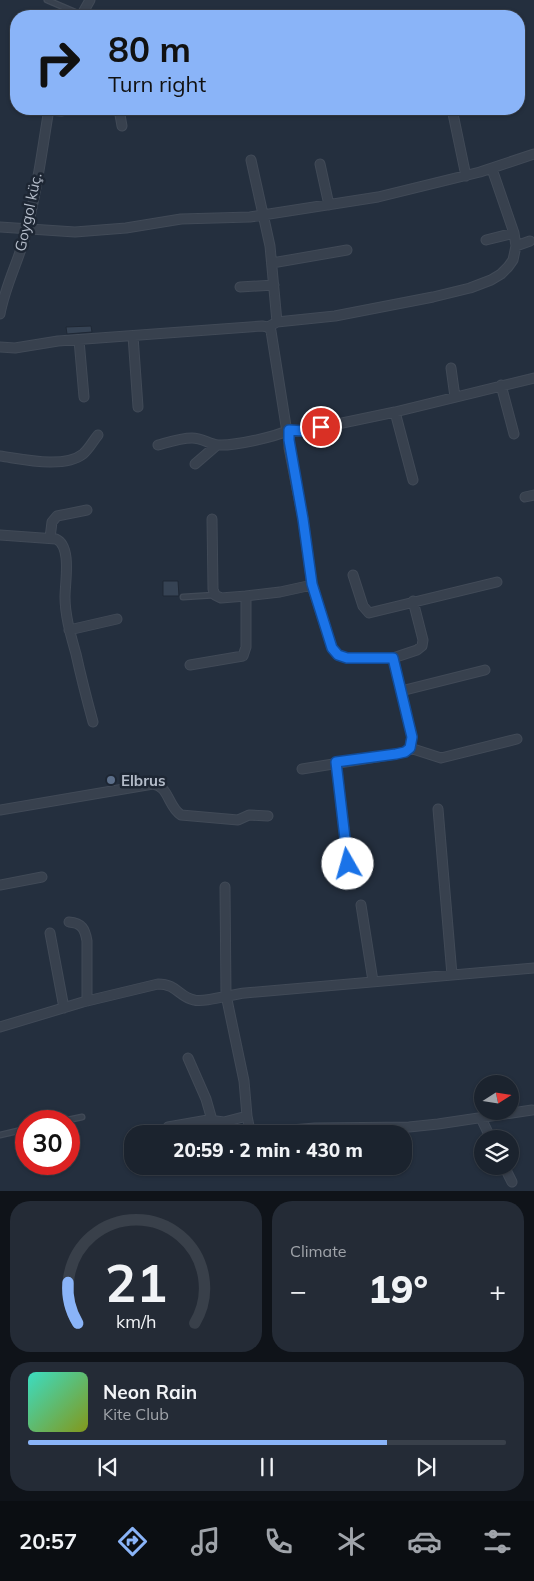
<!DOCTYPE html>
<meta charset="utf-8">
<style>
:root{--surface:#1b232e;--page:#242b36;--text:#f1f3f6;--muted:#a0a4aa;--line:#39404a;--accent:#8ab4f8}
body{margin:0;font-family:Mulish,sans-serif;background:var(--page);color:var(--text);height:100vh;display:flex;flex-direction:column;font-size:19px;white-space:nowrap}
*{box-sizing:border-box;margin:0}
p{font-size:16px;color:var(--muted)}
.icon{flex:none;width:28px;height:28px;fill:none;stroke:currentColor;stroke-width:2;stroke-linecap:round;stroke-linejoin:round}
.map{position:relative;height:1191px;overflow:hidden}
.details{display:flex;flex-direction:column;gap:10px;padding:10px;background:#0f1319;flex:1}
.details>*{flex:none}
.top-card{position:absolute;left:10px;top:10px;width:515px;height:105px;border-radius:20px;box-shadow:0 1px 4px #0004,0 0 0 1px var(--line);background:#8ab4f8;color:#111;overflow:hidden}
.needle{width:32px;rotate:78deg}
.buttons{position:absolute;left:474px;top:1075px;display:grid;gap:10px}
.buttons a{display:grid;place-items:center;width:45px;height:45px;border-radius:50%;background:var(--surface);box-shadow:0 1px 4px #0004,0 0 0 1px var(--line);font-size:25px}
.speed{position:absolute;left:15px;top:1110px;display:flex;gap:10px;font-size:25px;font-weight:700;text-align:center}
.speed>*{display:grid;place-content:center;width:65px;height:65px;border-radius:50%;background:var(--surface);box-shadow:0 1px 4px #0004,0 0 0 1px var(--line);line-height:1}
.speed .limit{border:8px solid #d22;background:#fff;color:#111}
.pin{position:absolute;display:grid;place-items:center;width:42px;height:42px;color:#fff;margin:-21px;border:2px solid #fff;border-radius:50%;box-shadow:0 1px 5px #0007}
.me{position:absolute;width:55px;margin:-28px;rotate:353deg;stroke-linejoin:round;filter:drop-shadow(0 0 4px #0008)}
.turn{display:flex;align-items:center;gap:18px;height:105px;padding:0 15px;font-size:22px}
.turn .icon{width:65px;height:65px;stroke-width:2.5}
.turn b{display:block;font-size:35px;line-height:42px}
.big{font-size:38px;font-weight:800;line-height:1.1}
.details .widget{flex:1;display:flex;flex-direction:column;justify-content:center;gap:8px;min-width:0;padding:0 18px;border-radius:20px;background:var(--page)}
.details .dial{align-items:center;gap:0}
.dial svg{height:130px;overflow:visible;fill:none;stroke:var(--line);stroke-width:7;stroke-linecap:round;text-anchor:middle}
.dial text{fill:var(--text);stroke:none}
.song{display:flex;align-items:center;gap:15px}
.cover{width:60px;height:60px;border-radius:8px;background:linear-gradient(135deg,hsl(170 70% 55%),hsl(70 70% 35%))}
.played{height:5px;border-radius:2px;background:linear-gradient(90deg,var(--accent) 75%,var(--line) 75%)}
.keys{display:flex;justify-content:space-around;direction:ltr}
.heat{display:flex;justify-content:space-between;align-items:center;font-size:28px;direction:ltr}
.details .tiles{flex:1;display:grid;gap:10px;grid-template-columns:1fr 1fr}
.widget:last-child{grid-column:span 2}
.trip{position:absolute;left:124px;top:1125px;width:288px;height:50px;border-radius:20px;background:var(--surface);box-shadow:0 1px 4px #0004,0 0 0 1px var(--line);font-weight:800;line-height:50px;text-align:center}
.menu{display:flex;height:80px;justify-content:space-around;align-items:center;background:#0b0e12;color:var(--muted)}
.menu .icon{width:35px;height:35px}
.menu .selected{color:var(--accent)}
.menu b{font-size:22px;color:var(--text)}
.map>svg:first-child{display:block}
.building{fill:#364354;stroke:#1f2835}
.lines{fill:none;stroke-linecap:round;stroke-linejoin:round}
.lane-casing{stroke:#414a57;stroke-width:7}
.street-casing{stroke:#414a57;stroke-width:11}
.lane{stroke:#38414e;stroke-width:4.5}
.street{stroke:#38414e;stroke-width:9}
.route-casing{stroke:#114b97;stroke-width:12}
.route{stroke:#1a73e8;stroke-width:9}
.service-dot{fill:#5c6f8a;stroke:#1d2633;stroke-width:2}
.labels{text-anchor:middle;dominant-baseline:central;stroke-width:5;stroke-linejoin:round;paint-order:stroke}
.street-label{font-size:15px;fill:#b4bcc9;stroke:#1d2633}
.poi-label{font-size:15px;font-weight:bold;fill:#b4bcc9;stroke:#1d2633;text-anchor:start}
</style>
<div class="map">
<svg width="534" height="1191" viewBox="0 0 534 1191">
<rect width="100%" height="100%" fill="#242f3e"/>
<!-- building -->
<path class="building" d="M 91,326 L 92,332 L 67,334 L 66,327 Z
M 163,581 L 178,581 L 179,596 L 163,596 Z"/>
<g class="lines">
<defs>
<path id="lane" d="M 47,0 L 82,15
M 183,597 L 215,595
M 63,1121 L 82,1117
M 0,1135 L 26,1129"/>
<path id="street" d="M 81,16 L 90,0
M 119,109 L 122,126
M 452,109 L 466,176
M 48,110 L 61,111 L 73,109
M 251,160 L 270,246 L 277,322
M 320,164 L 329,205
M 0,227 L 75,232 L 126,228 L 181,219 L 250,217 L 378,197 L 480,172 L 534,154
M 486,240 L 514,233
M 516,246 L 530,241
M 272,263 L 347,250
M 240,287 L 274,285
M 0,314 C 5,286 19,260 26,233 C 37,193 42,150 49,109
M 268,327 L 277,322 L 335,316 L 433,297 L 470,288 L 491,280 L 501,274 L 508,267 L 513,260 L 516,246 L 514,233 L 492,169
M 133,336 L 138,407
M 79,340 L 84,397
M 0,347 L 15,348 L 58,341 L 262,326 L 268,327 L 271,331 L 286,426 C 291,433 297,431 304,431 L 395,412 L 534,378
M 451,368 L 455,397
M 501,385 L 514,434
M 395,412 L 413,480
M 158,445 C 169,442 181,438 192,438 C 202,438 209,444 218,445 C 234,446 275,437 289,430 L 289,448 L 303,519 L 312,585 L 332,648 L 338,655 L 347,658 L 393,658 L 412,737 L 410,748 L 405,752 L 396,754 L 302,769
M 0,456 C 22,459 64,469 83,454 C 89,449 93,441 98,435
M 195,464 L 217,445
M 525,497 L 534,495
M 212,519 L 213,589 L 215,595 L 221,598 L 246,596
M 0,535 L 56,539 C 72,546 65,582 65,597 C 65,616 71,636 76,654 C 81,677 87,700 93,722
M 50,538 L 52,522 L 57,516 L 87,510
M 353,575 L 363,606 L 369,613 L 497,582
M 69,630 L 117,619
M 393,658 L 417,650 L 422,646 L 423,640 L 413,601
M 190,665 L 243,656 L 246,647 L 246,596 L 280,592 L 312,585
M 401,691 L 485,670
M 410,748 L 441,758 L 517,739
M 336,762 L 348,864
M 438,809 L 452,975
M 0,810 L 153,784 C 169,786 168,807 181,815 L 238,820 L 249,815 L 268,816
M 0,885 L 42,877
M 225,887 L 226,995 L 244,1081 L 247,1116 L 249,1126 L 255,1133 L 315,1128 L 409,1127 L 438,1124 L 532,1110
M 361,905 L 373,981
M 69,922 C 82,923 85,929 87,941 L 87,1001
M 50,933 L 64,1008
M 0,1027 L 83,1002 L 158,984 C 177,984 179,997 194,1000 C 203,1003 233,994 245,993 L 534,968
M 188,1058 L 206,1099 L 212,1120
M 481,1118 L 491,1139
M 165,1134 L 165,1131 L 168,1127 L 208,1120 L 224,1122 L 247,1116
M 504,1166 L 512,1182"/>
</defs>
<!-- lane casing -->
<use href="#lane" class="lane-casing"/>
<!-- street casing -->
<use href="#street" class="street-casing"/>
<!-- lane -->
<use href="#lane" class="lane"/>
<!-- street -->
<use href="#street" class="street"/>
</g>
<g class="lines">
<defs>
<path id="route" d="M 321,427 L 304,431 L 289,430 L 289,440 L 303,519 L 312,584 L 332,648 L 338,655 L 347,658 L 393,658 L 412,737 L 410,748 L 405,752 L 396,754 L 336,762 L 348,864"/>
</defs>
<!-- route casing -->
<use href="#route" class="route-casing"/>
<!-- route -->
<use href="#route" class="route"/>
</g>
<!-- markers -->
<circle class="service-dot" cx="111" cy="780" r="5"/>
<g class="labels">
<!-- street labels -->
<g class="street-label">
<text transform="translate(28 212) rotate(-78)">Goygol küç.</text>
</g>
<!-- poi labels -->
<g class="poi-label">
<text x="121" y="780">Elbrus</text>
</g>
</g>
</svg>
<div class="buttons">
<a><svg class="needle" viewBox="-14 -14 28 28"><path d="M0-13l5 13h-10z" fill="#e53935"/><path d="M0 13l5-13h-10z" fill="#a0a4aa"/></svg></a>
<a><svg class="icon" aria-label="layers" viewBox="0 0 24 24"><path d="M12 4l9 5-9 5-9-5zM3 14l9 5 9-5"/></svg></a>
</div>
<div class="speed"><div class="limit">30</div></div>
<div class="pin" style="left:321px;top:427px;background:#d93025"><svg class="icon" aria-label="arrive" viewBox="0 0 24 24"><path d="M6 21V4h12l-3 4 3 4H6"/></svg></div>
<svg class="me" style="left:348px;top:864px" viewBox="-20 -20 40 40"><circle r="19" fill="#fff"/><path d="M0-13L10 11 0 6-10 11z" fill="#1a73e8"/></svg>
<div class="trip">20:59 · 2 min · 430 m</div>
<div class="top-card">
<div class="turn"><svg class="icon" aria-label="right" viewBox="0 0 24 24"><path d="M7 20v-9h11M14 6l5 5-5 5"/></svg><div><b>80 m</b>Turn right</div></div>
</div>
</div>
<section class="details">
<div class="tiles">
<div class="widget dial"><svg viewBox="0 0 100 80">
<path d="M14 69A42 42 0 1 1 86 69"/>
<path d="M14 69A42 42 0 0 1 8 44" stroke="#8ab4f8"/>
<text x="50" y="56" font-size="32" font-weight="700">21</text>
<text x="50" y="72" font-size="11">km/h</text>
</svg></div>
<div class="widget"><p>Climate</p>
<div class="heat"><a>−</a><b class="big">19°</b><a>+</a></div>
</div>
<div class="widget">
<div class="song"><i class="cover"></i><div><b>Neon Rain</b><p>Kite Club</p></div></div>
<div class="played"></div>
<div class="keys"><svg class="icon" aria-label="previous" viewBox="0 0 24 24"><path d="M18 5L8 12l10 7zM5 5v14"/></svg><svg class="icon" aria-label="pause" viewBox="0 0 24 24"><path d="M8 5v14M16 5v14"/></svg><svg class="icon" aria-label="next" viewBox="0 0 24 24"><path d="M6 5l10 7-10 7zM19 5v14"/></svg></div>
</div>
</div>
</section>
<nav class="menu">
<b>20:57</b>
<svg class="icon selected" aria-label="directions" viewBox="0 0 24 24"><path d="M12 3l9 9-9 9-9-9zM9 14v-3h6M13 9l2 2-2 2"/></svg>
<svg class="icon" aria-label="music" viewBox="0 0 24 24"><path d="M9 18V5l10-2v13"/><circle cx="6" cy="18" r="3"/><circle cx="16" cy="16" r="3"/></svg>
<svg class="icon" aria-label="phone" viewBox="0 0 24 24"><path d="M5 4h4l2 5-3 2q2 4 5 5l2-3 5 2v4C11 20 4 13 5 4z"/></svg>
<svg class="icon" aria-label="climate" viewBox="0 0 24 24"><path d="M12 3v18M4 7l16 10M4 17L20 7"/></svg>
<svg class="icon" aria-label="car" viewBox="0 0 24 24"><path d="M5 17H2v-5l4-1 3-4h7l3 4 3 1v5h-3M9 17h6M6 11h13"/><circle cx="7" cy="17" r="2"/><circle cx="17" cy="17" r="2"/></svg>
<svg class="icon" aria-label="filters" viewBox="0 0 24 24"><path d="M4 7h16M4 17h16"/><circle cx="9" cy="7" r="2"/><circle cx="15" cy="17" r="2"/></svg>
</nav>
